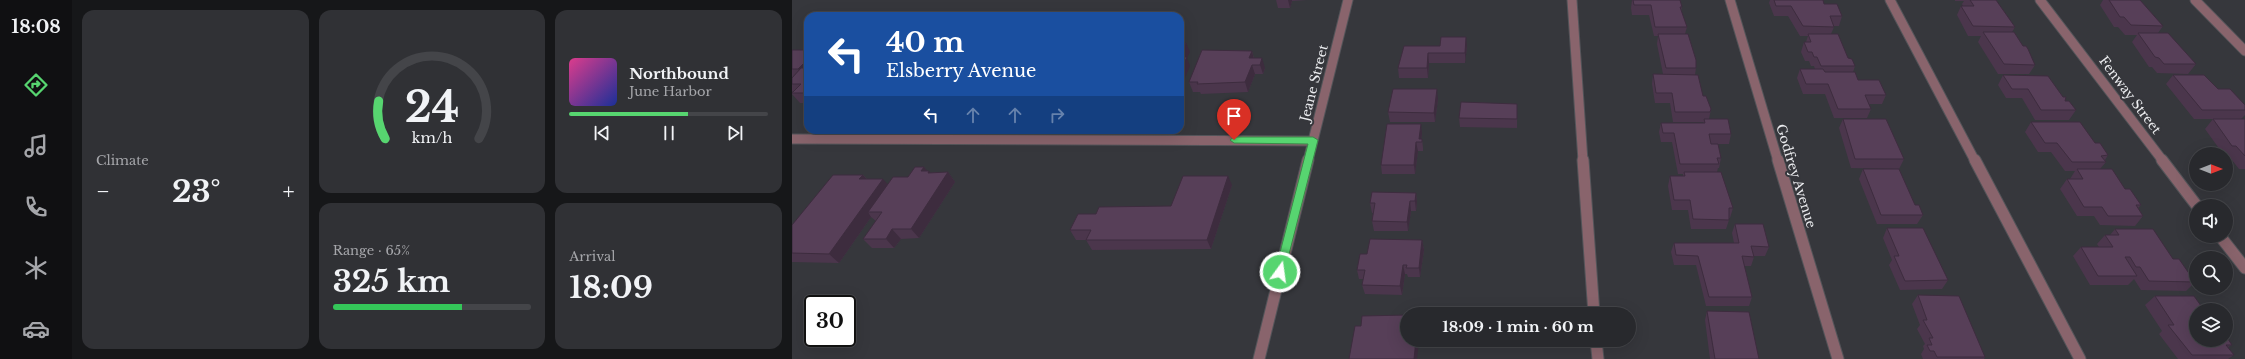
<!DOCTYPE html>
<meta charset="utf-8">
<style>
:root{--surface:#28292d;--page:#303135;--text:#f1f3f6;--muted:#a5a6aa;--line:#444549;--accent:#57d570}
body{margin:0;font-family:"Libre Baskerville",serif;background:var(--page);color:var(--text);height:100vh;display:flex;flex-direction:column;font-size:15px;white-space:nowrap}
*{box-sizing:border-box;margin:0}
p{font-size:13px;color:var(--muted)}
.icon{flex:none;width:22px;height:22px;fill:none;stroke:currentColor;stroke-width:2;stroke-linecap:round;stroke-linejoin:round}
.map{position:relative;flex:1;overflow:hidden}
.side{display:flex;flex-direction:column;gap:10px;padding:10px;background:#161719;width:720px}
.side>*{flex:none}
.hud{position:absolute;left:12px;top:12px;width:380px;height:122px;border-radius:12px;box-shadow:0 4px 16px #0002,0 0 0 1px var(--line);background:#1a4fa0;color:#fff;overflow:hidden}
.needle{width:26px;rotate:90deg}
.tools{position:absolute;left:1397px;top:147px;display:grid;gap:8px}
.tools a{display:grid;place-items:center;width:44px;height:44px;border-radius:50%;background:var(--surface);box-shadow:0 4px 16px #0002,0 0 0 1px var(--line);font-size:20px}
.speed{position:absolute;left:12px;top:295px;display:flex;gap:8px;font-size:20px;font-weight:700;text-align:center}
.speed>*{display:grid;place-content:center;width:52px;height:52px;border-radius:50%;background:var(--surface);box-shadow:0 4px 16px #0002,0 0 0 1px var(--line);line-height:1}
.speed .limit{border:2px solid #111;border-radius:6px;background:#fff;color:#111}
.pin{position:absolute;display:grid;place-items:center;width:34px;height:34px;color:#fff;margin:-41px -17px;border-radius:50% 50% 50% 0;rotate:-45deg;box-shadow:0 0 4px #0007}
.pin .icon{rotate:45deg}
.me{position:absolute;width:44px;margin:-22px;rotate:14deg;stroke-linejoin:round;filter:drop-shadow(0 0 3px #0008)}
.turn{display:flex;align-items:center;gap:14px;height:84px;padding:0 16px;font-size:18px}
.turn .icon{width:52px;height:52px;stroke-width:2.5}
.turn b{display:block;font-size:28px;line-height:34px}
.lanes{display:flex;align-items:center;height:38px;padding:0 16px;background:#0003;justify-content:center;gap:20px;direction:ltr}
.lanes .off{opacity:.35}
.big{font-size:30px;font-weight:700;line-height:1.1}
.side .widget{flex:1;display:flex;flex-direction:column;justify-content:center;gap:6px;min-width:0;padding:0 14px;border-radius:12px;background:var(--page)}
.side .dial{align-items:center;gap:0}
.dial svg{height:104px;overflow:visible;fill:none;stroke:var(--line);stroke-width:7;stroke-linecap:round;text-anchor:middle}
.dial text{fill:var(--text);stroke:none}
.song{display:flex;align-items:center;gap:12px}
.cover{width:48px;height:48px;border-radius:6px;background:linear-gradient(135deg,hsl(330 70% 55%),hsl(230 70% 35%))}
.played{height:4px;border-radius:2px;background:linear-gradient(90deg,var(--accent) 60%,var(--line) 60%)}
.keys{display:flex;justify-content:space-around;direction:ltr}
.heat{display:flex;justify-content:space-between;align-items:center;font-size:22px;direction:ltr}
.charge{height:6px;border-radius:3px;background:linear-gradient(90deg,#34c759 65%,var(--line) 0)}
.side .tiles{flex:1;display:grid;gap:10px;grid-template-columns:repeat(3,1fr)}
.widget:first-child{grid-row:span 2}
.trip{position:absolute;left:608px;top:307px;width:236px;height:40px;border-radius:20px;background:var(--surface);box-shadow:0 4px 16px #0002,0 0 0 1px var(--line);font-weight:700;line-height:40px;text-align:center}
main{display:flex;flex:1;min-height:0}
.menu{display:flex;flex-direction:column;width:72px;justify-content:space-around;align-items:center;background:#101012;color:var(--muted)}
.menu .icon{width:28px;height:28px}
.menu .selected{color:var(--accent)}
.menu b{font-size:18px;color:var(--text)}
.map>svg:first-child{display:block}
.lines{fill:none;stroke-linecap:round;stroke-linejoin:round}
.lane-far1-casing{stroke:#535459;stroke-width:11}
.lane-casing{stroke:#535459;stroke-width:13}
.street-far1-casing{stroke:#535459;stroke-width:11}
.street-casing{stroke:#535459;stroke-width:13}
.lane-far1{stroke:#89646c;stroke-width:9}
.lane{stroke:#89646c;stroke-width:11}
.street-far1{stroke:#89646c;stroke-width:9}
.street{stroke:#89646c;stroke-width:11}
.wall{fill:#4b364c}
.shaded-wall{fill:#3d2c3e}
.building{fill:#573f58;stroke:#3d2c3e}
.route{fill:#57d570;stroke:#398a49}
.labels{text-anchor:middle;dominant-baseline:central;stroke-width:4;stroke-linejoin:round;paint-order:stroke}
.street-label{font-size:13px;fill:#ebecef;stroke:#36373c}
</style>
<main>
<nav class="menu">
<b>18:08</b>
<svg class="icon selected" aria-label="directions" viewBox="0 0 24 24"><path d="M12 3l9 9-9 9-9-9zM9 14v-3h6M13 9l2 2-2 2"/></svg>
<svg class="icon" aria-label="music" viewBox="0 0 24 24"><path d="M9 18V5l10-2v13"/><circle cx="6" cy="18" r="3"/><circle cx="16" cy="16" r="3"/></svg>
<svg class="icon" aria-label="phone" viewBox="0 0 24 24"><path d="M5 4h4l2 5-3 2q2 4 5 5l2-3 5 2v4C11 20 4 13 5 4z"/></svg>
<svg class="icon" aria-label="climate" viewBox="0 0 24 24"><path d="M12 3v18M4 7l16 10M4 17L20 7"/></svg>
<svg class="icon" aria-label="car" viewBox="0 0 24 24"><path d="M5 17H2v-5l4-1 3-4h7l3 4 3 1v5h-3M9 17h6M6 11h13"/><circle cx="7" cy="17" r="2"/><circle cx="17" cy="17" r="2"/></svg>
</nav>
<section class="side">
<div class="tiles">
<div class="widget"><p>Climate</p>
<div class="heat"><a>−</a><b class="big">23°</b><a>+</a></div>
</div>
<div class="widget dial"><svg viewBox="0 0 100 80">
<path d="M14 69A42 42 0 1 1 86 69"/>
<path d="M14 69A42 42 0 0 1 9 40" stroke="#57d570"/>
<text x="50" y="56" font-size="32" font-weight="700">24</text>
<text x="50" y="72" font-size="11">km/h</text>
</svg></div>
<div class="widget">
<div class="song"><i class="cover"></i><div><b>Northbound</b><p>June Harbor</p></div></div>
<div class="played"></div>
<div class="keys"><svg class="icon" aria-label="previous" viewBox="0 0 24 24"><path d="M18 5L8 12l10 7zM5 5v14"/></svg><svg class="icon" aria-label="pause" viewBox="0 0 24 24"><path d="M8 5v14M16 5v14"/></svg><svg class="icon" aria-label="next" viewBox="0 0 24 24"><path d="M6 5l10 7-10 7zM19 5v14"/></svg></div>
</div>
<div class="widget"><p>Range · 65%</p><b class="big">325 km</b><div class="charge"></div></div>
<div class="widget"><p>Arrival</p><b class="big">18:09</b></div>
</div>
</section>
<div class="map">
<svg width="1453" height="359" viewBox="0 0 1453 359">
<rect width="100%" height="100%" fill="#36373c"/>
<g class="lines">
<defs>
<path id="lane-far1" d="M 780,0 L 791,161
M 1098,0 L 1183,161
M 1403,0 L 1453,51"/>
<path id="lane" d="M 791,160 L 802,314
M 1183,160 L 1288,359
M 804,340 L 806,359"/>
<path id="street-far1" d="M 938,0 L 986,161
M 1248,0 L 1371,161
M 0,139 L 521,141
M 516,161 L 556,0"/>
<path id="street" d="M 986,160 L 1046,359
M 1370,160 L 1405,206
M 1428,236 L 1453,268
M 467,359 L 516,160"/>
</defs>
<!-- lane-far1 casing -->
<use href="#lane-far1" class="lane-far1-casing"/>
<!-- lane casing -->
<use href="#lane" class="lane-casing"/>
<!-- street-far1 casing -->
<use href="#street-far1" class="street-far1-casing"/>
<!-- street casing -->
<use href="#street" class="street-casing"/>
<!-- lane-far1 -->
<use href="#lane-far1" class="lane-far1"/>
<!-- lane -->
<use href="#lane" class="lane"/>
<!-- street-far1 -->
<use href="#street-far1" class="street-far1"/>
<!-- street -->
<use href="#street" class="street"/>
</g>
<!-- wall -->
<path class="wall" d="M 484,0 L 515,0 L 500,1 L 498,8 L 486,8 Z
M 840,0 L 890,7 L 889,11 L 895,27 L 893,34 L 904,68 L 903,75 L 911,96 L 919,109 L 917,119 L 939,134 L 937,144 L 919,144 L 929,158 L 927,168 L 926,168 L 925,172 L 941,208 L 938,218 L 937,218 L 937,220 L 934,229 L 899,229 L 896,210 L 880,210 L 876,186 L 878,176 L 891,176 L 891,174 L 886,174 L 880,142 L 869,142 L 867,132 L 869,123 L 911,123 L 912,122 L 881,122 L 878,103 L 863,103 L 860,84 L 861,74 L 871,74 L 865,44 L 866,36 L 862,36 L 857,15 L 840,15 L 839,8 Z
M 978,0 L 1031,0 L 1032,4 L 1050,16 L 1047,26 L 1042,26 L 1042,27 L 1039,34 L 1056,58 L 1063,66 L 1061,72 L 1066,80 L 1094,95 L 1090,104 L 1077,104 L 1079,109 L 1075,118 L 1042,118 L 1033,94 L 1011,94 L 1005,78 L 1008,69 L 1023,69 L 1022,66 L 1019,66 L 1017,61 L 1013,61 L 1009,52 L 1012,42 L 1014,42 L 1016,36 L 1008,36 L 996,16 L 982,16 L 977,3 Z
M 1163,0 L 1204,0 L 1223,27 L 1220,32 L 1243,65 L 1237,74 L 1206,74 L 1186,42 L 1189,36 L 1176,36 L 1165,15 L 1169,6 L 1171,6 L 1170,4 L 1172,1 L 1163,1 Z
M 1311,0 L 1348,0 L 1371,26 L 1366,33 L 1404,64 L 1396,74 L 1365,73 L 1360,67 L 1357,67 L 1340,42 L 1345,35 L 1333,35 L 1326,27 L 1322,27 L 1308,5 Z
M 612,46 L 675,46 L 673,63 L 637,63 L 636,78 L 607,78 L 606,68 Z
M 0,50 L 16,50 L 16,103 L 8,103 L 0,94 L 1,92 L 0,91 Z
M 460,51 L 462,58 L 473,68 L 471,74 L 463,74 L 456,92 L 409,94 L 408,92 L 401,92 L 397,82 Z
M 1211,75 L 1273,101 L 1284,110 L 1277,120 L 1243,120 L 1230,98 L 1214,98 L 1206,85 Z
M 1381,75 L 1426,89 L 1453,105 L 1453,115 L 1449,119 L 1453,119 L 1453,169 L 1447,169 L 1436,155 L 1434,155 L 1434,154 L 1431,154 L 1413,129 L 1421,119 L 1402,119 L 1374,84 Z
M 646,99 L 643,122 L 598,122 L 596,112 Z
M 725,104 L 725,128 L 668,127 L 667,118 Z
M 1051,119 L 1112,159 L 1107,169 L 1059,168 L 1047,128 Z
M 1239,122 L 1303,143 L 1316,155 L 1313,160 L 1314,162 L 1308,169 L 1333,189 L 1349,205 L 1346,208 L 1351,216 L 1343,226 L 1308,225 L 1302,216 L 1285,216 L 1268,189 L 1275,179 L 1278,179 L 1283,171 L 1273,171 L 1259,152 L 1246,152 L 1233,132 Z
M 630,133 L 629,139 L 630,139 L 631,148 L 631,151 L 626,151 L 623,174 L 590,174 L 589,165 Z
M 132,167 L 135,171 L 138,173 L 156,172 L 163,182 L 127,238 L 109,239 L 102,248 L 80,248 L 71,239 L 84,221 L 79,217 L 47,263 L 0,262 L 0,225 L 71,175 L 75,179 L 96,184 L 116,177 Z
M 1071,169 L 1123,205 L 1131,215 L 1125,224 L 1085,224 L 1067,179 Z
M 440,185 L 419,249 L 300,250 L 294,240 L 295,240 L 284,240 L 278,230 L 304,214 L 379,206 Z
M 624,193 L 625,202 L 624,211 L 619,211 L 616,231 L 582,231 L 580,221 L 581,213 L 580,213 L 578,203 Z
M 943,224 L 977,247 L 973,256 L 962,256 L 962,257 L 959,266 L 952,266 L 960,297 L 957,306 L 914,306 L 904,265 L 882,265 L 879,252 L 882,243 L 942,243 L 940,233 Z
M 1095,228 L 1156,280 L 1150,289 L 1108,290 L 1097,265 L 1100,260 L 1091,238 Z
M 1323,229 L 1381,259 L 1403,282 L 1394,291 L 1349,290 L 1342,279 L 1336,285 L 1298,285 L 1281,256 L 1289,247 L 1307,247 L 1305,244 L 1313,235 L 1318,235 Z
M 630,240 L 632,250 L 628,277 L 616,277 L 615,274 L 613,274 L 610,295 L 573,294 L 570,285 L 572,279 L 567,279 L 565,270 L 575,254 Z
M 1126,295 L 1193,357 L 1192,359 L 1131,359 L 1129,354 L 1132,349 L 1131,346 L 1133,344 L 1125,329 L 1128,325 L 1120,304 Z
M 1363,296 L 1404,310 L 1440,345 L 1436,347 L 1442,355 L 1436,359 L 1386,359 L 1367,334 L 1370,331 L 1353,305 Z
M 915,311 L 967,359 L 918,359 L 913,320 Z"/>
<!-- shaded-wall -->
<path class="shaded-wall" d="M 496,0 L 500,0 L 500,1 L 498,8 Z
M 674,37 L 675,46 L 673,63 L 673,53 Z
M 394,43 L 398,52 L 395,58 L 398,66 L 388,89 L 388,55 Z
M 460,51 L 462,60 L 460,65 L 463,74 L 456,92 L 453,82 L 457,58 Z
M 636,53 L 637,63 L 636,78 L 635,68 Z
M 470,58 L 473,68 L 471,74 L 468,65 Z
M 16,59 L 16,77 L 14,79 L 6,69 Z
M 645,89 L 646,99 L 643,122 L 642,113 Z
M 629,124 L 630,133 L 629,142 L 627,139 Z
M 624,142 L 626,151 L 623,174 L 622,165 Z
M 132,167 L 136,172 L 137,171 L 144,181 L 129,171 Z
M 156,172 L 163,182 L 127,238 L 119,229 Z
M 71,175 L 79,184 L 67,179 Z
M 436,176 L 440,185 L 419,249 L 415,240 Z
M 91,179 L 99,188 L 76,212 L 79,217 L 47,263 L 37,254 Z
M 624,193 L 625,202 L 624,211 L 623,201 Z
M 618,201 L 619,211 L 616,231 L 615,222 Z
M 100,229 L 109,239 L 102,248 L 94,239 Z
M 630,240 L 632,250 L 628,277 L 627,268 Z
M 611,265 L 613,274 L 610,295 L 608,286 Z
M 624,340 L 627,340 L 625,359 L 622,359 Z"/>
<!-- building -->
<path class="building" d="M 841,0 L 888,0 L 890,7 L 888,7 L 895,27 L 863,27 L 859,5 L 842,5 Z
M 982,0 L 1031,0 L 1032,4 L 1045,4 L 1050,16 L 1038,16 L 1042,27 L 1011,26 L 999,6 L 984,6 Z
M 1178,0 L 1204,0 L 1223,27 L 1181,26 L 1169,6 L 1182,6 Z
M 1317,0 L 1348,0 L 1371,26 L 1339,25 L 1332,17 L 1328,17 Z
M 1191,32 L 1222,32 L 1231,46 L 1234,46 L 1236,49 L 1243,65 L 1212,64 Z
M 1346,33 L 1376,33 L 1404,64 L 1372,64 L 1367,58 L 1363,57 Z
M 866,34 L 896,34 L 904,60 L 904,68 L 874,68 Z
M 1016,34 L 1046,34 L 1056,58 L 1060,59 L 1063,66 L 1029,66 L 1025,57 L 1022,57 L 1020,52 L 1016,52 L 1012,42 L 1019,42 Z
M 649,37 L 674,37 L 673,53 L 636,53 L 635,68 L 606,68 L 612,46 L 648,46 Z
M 388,43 L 394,43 L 388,55 Z
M 0,50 L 16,50 L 16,59 L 6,69 L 0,69 Z
M 410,50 L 460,51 L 457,58 L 470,58 L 468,65 L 460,65 L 453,82 L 405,84 L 406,82 L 397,82 Z
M 388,57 L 395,57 L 388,71 Z
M 16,67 L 16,93 L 0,93 L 9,84 L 0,84 L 0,78 L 9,68 L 15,68 Z
M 1008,69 L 1031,69 L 1033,72 L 1063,72 L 1066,80 L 1087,80 L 1094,95 L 1073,95 L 1079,109 L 1046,109 L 1036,84 L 1014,84 Z
M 861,74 L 906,75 L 911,96 L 914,96 L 919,109 L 918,112 L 883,112 L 880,93 L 864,93 Z
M 1211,75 L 1256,76 L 1271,97 L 1274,97 L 1273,101 L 1277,101 L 1284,110 L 1249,110 L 1236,89 L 1220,89 Z
M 1381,75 L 1412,75 L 1426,89 L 1438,89 L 1453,105 L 1453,110 L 1410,110 Z
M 601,89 L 645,89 L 642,113 L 596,112 Z
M 669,102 L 725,104 L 725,119 L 667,118 Z
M 912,119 L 936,119 L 939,134 L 917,134 L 919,144 L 926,144 L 929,158 L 925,158 L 927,164 L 888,164 L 882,133 L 871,133 L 869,123 L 913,123 Z
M 1051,119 L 1094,119 L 1112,159 L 1063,159 Z
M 1421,119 L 1453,119 L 1453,156 L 1444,146 L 1440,146 Z
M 1239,122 L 1288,122 L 1303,143 L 1308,143 L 1316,155 L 1309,156 L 1314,162 L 1280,162 L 1265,143 L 1253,143 Z
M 595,124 L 629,124 L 627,139 L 630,139 L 630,142 L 624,142 L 622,165 L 589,165 Z
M 123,167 L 132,167 L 129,171 L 137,171 L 136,173 L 156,172 L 119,229 L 100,229 L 94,239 L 71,239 L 90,212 L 76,212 L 101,177 L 116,177 Z
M 1071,169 L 1107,169 L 1123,205 L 1127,205 L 1131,215 L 1089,215 Z
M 1285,169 L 1320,169 L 1333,189 L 1338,189 L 1349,205 L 1344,205 L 1351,216 L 1316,216 L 1310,207 L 1292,207 L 1275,179 L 1291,179 Z
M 892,172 L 929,172 L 941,208 L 937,208 L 937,220 L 901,219 L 898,200 L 882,200 L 878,176 L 893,176 Z
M 41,175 L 71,175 L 67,179 L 91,179 L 37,254 L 0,253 L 0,225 Z
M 391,176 L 436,176 L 415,240 L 294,240 L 299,230 L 278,230 L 286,214 L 304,214 L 307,207 L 379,206 Z
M 580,192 L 624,193 L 623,201 L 618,201 L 615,222 L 580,221 L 583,203 L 578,203 Z
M 943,224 L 971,224 L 977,247 L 959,246 L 962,257 L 950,256 L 960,297 L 917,297 L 906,256 L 884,255 L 882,243 L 947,243 Z
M 1095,228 L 1131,228 L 1156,280 L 1113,281 L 1102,256 L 1107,256 Z
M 1323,229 L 1361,229 L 1381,259 L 1387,259 L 1403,282 L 1357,281 L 1348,267 L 1344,267 L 1338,257 L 1333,257 L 1345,276 L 1306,276 L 1289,247 L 1321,247 L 1313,235 L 1327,235 Z
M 578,239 L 630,240 L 627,268 L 614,268 L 615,265 L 611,265 L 608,286 L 570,285 L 573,270 L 565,270 L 568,254 L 575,254 Z
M 1126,295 L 1167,296 L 1193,357 L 1145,357 L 1142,351 L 1138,351 L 1135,345 L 1140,345 L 1137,338 L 1141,338 L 1131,320 L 1135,320 Z
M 1363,296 L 1402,296 L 1412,310 L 1404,310 L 1404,340 L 1434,340 L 1434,336 L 1440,345 L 1434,345 L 1442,355 L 1400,355 L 1376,325 L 1382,325 Z
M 915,311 L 957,312 L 967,359 L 923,359 Z
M 615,315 L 615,340 L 624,340 L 622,359 L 557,359 L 563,326 L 569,326 L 570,316 Z"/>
<!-- route -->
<path class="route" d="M 442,137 L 521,137 L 526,140 L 492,274 L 485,274 L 483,272 L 516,144 L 442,143 L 438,140 Z"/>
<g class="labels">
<!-- street labels -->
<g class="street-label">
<text transform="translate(522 83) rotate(-76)">Jeane Street</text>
<text transform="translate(1338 95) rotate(53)">Fenway Street</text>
<text transform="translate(1004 176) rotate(73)">Godfrey Avenue</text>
</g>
</g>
</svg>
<div class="tools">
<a><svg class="needle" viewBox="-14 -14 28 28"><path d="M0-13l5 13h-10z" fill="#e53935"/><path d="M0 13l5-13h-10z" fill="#a5a6aa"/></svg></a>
<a><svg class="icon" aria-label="sound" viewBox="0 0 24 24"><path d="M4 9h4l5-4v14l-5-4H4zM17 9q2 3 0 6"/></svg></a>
<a><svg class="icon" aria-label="search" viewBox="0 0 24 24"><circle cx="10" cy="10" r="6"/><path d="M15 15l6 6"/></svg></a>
<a><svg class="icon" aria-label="layers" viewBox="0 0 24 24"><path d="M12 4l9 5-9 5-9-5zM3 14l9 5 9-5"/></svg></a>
</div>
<div class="speed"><div class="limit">30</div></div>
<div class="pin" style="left:442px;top:140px;background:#d93025"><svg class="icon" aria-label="arrive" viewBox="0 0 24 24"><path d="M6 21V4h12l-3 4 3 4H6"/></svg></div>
<svg class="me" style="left:488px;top:272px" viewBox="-20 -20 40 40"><circle r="17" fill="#57d570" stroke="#fff" stroke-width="3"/><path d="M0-11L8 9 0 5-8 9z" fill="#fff"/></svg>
<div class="trip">18:09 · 1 min · 60 m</div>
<div class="hud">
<div class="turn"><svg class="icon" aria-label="left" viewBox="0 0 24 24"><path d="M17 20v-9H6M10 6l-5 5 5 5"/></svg><div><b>40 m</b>Elsberry Avenue</div></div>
<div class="lanes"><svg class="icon" aria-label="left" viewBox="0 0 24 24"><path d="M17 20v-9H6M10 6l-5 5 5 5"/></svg><svg class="icon off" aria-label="ahead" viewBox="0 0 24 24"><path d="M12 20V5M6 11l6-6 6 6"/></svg><svg class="icon off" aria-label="ahead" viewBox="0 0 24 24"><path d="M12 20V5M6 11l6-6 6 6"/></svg><svg class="icon off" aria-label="right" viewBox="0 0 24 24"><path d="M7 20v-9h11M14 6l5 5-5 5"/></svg></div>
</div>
</div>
</main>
